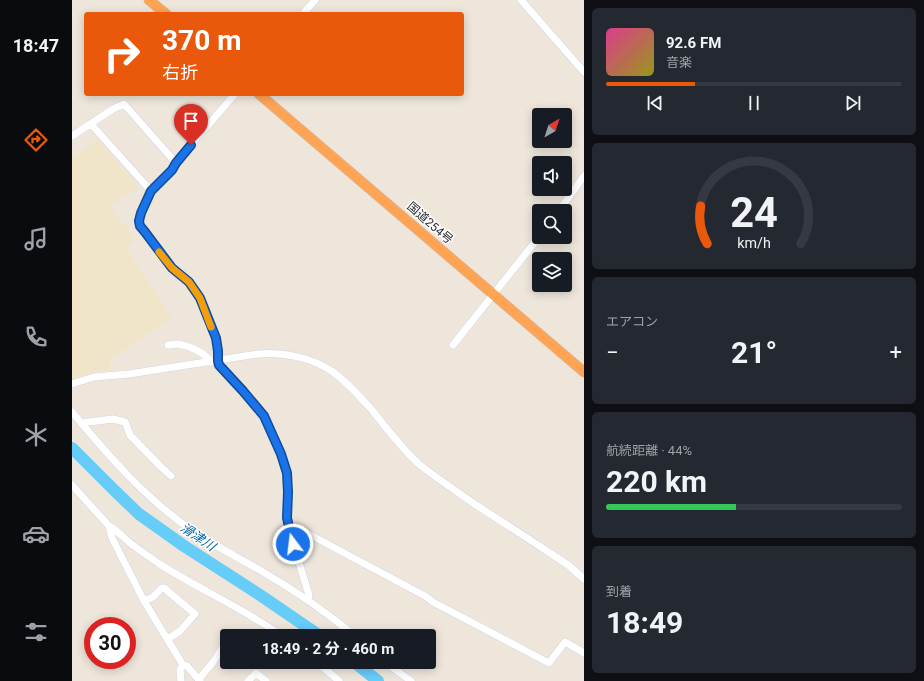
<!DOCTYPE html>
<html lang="ja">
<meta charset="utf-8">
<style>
:root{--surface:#171b24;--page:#242831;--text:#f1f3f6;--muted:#9ea1a6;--line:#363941;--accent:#ea580c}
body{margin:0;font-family:Roboto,"Noto Sans JP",sans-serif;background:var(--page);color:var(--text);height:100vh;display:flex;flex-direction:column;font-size:15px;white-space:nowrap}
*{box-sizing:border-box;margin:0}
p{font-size:13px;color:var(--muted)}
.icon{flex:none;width:22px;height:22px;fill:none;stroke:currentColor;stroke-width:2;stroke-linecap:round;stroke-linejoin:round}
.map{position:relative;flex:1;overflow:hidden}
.panel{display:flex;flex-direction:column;gap:8px;padding:8px;background:#0d0f14;width:340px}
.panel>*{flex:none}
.hud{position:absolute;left:12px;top:12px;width:380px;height:84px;border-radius:4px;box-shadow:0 2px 10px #0003;background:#ea580c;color:#fff;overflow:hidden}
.needle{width:26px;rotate:39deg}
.fabs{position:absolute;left:460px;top:108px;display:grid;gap:8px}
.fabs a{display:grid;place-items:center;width:40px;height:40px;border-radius:4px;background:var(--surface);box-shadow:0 2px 10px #0003;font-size:20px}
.speed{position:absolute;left:12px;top:617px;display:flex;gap:8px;font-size:20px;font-weight:700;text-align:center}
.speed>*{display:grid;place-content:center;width:52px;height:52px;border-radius:50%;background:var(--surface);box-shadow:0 2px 10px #0003;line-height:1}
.speed .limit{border:6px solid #d22;background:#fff;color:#111}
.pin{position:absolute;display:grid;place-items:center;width:34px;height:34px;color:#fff;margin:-41px -17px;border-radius:50% 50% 50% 0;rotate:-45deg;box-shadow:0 0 4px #0007}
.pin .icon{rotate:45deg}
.me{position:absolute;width:44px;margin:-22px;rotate:345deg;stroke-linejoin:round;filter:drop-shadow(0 0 3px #0008)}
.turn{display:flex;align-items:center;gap:14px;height:84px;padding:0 12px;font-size:18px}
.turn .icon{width:52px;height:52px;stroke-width:2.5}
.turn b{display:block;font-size:28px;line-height:34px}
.big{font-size:30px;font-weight:700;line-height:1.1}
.panel .card{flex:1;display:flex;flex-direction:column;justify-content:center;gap:6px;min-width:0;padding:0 14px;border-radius:6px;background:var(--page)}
.panel .dial{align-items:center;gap:0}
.dial svg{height:104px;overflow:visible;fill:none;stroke:var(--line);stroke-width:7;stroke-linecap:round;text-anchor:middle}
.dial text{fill:var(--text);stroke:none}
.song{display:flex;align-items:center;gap:12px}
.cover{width:48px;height:48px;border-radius:6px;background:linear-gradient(135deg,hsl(330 70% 55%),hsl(60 70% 35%))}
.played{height:4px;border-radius:2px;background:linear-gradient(90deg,var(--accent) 30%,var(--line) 30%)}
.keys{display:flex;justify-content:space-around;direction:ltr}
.heat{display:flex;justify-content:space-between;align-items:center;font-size:22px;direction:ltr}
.charge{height:6px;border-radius:3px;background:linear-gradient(90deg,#34c759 44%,var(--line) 0)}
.trip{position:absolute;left:148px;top:629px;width:216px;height:40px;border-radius:4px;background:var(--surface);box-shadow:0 2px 10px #0003;font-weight:700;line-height:40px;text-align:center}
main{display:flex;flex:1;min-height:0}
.tabs{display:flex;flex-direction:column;width:72px;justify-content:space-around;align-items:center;background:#090b0e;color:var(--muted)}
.tabs .icon{width:28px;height:28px}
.tabs .on{color:var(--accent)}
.tabs b{font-size:18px;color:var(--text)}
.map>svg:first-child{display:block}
.education{fill:#f1e5c9}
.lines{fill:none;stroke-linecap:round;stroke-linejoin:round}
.river{stroke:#66ccf8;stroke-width:12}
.minor-casing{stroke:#d0d4e5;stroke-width:8}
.highway-casing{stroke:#c8c8c8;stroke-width:11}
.minor{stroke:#fff;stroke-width:7}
.highway{stroke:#ffa455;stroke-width:10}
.route-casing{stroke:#114b97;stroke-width:10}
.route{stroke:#1a73e8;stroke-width:7}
.slow{stroke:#f59e0b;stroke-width:7}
.labels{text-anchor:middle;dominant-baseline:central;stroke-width:3;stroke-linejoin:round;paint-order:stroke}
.street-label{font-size:12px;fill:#2b2b2b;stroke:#fff}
.water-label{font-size:13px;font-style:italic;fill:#0368a6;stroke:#fff}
</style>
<main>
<nav class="tabs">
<b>18:47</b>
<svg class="icon on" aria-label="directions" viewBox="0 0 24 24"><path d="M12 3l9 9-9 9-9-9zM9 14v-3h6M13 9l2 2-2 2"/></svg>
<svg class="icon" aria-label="music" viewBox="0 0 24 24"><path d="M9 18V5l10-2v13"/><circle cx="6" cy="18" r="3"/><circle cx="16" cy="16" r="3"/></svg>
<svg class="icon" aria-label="phone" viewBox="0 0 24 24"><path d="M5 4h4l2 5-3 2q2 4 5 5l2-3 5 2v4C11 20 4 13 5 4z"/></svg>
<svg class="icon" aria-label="climate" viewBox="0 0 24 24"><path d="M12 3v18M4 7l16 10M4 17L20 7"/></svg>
<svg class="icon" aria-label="car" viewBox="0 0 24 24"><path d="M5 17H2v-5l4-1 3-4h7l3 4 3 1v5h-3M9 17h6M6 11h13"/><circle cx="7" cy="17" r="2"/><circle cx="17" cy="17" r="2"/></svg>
<svg class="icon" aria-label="filters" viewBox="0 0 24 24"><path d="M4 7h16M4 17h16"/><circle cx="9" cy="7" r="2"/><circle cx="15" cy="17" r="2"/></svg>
</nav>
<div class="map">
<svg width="512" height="681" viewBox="0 0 512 681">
<rect width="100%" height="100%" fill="#eee6db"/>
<!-- education -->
<path class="education" d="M 25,139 L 67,187 L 38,206 L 63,239 L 54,248 L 100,318 L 38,360 L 39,371 L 27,370 L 0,378 L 0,155 L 3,157 Z"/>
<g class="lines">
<!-- river -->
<path class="river" d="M 0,448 L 43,491 L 67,514 L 112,546 L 188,595 L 248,636
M 282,662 L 306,681"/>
<defs>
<path id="minor" d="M 449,0 L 512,72
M 231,14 L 243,0
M 19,124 L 79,191 C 74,201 65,214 68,226 L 100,268 L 117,282 L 128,298 L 144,339 L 146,351 L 146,361 L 147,365 L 171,391 L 192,416 L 209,454 L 215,473 L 216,492 L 215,519 L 216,524 L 224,553 L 237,595 L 236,599
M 0,136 L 41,109 L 52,104 L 104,163
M 79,191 L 100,170 L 104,163 L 119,145 L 163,94
M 487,211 L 512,176
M 96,345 C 99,345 103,344 106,344 C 117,346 132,352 139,362
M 381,345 L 467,237
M 0,384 L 22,377 L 57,374 L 186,354 C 211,352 239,357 261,372 C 274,381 289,398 300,410 C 315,429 330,449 348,465 C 367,480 387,493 407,507 C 432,523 457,539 481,555 L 496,565 L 512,579
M 0,412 C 35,454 73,498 118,529 C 141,545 167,558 191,572 C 224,591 254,612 283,636
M 9,423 L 41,419 L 53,422 L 58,435 L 89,467 L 99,476
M 0,485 L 37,526 C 45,530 51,537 58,543 C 67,550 76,556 86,563 C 126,589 171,608 210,636
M 216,524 L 229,530 L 353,596 L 361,602 L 477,663 L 493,642 L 512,653
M 37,526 L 40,538 L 72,601 L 111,665 L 115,666 L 128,681
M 72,601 L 81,597 L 90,588 L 92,588 L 123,614 L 108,631 L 96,639
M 158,636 L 160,634 L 163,636
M 245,662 L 267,681
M 313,662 L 339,681
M 127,679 L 142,661 L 155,640
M 109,681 L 108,670 L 111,665
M 176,681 L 184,673 L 194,681"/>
<path id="highway" d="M 77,0 L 94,14
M 187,94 L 512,372"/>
</defs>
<!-- minor casing -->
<use href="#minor" class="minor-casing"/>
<!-- highway casing -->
<use href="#highway" class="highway-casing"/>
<!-- minor -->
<use href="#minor" class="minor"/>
<!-- highway -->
<use href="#highway" class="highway"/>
</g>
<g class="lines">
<defs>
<path id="route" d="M 119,145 L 104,163 L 100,170 L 79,191 L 69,213 L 67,221 L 68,226 L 73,232 L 100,268 L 117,282 L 128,298 L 144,338 L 146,351 L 146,361 L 147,365 L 171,391 L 192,416 L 209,454 L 215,473 L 216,492 L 215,518 L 221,544"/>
</defs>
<!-- route casing -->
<use href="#route" class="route-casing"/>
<!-- route -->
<use href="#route" class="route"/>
<!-- slow -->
<path class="slow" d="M 87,252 L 100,268 L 117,282 L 128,298 L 139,327"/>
</g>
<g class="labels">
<!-- street labels -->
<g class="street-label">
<text transform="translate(358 223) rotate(41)">国道254号</text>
</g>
<!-- water labels -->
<g class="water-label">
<text transform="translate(126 537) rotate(34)">滑津川</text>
</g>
</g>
</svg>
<div class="fabs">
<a><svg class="needle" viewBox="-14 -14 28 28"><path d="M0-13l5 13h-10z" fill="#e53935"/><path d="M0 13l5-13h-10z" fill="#9ea1a6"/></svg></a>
<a><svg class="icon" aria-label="sound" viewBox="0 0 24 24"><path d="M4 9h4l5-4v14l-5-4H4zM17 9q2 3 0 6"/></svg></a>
<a><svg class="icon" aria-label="search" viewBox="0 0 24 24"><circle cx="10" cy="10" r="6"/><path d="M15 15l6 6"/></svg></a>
<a><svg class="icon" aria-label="layers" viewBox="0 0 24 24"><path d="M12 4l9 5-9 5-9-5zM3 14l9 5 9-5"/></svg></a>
</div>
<div class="speed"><div class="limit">30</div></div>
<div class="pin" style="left:119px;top:145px;background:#d93025"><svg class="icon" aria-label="arrive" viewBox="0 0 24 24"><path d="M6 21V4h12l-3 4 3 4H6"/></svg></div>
<svg class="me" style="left:221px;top:544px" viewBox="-20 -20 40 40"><circle r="17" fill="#1a73e8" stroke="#fff" stroke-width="3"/><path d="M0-11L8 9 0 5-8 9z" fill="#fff"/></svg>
<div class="trip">18:49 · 2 分 · 460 m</div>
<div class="hud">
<div class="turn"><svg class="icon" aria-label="right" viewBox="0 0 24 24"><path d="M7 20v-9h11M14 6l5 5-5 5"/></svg><div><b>370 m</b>右折</div></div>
</div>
</div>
<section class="panel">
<div class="card">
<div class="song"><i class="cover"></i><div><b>92.6 FM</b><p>音楽</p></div></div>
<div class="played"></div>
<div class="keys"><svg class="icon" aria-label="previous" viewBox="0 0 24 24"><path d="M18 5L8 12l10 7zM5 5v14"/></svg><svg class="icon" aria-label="pause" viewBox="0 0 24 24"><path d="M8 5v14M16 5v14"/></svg><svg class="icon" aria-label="next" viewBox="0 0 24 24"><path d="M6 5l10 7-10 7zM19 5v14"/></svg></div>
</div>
<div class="card dial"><svg viewBox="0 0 100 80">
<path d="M14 69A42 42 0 1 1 86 69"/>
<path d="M14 69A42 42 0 0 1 9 40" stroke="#ea580c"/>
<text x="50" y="56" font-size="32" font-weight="700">24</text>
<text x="50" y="72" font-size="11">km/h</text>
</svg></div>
<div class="card"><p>エアコン</p>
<div class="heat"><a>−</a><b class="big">21°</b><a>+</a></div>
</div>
<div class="card"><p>航続距離 · 44%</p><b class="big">220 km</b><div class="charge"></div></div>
<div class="card"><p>到着</p><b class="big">18:49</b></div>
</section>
</main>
